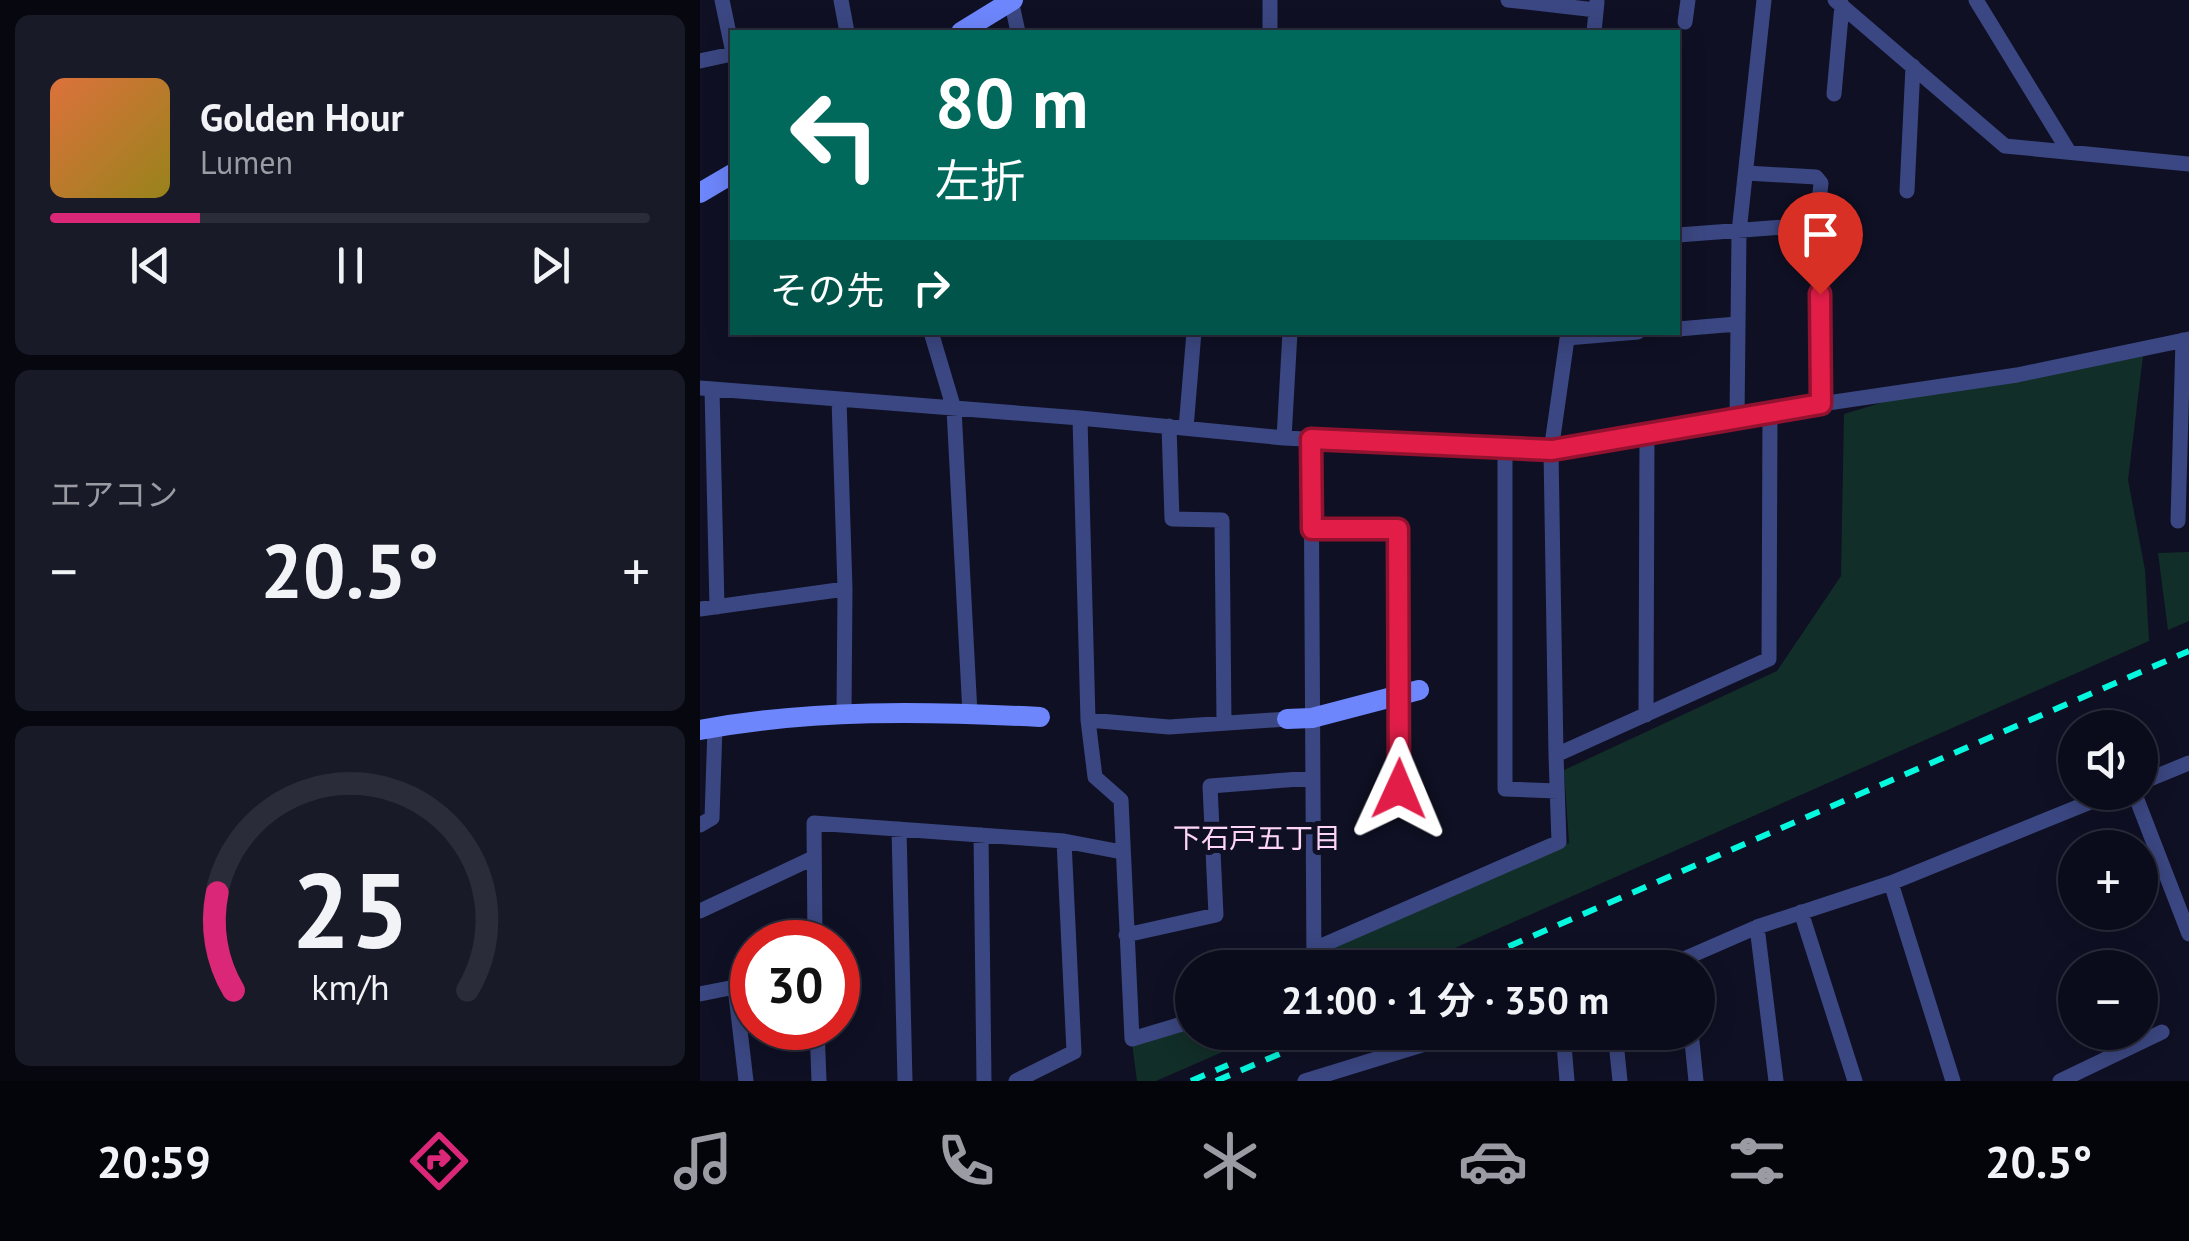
<!DOCTYPE html>
<html lang="ja">
<meta charset="utf-8">
<style>
:root{--surface:#0b0c1b;--page:#191a28;--text:#f1f3f6;--muted:#9a9ba3;--line:#2b2c3a;--accent:#db2777}
body{margin:0;font-family:"PT Sans","Noto Sans JP",sans-serif;background:var(--page);color:var(--text);height:100vh;display:flex;flex-direction:column;font-size:38px;white-space:nowrap}
*{box-sizing:border-box;margin:0}
p{font-size:32px;color:var(--muted)}
.icon{flex:none;width:55px;height:55px;fill:none;stroke:currentColor;stroke-width:2;stroke-linecap:round;stroke-linejoin:round}
.map{position:relative;flex:1;overflow:hidden}
.side{display:flex;flex-direction:column;gap:15px;padding:15px;background:#06070f;width:700px}
.side>*{flex:none}
.top-card{position:absolute;left:30px;top:30px;width:950px;height:305px;border-radius:0px;box-shadow:0 5px 25px #0003,0 0 0 2px var(--line);background:#00695c;color:#fff;overflow:hidden}
.controls{position:absolute;left:1358px;top:710px;display:grid;gap:20px}
.controls a{display:grid;place-items:center;width:100px;height:100px;border-radius:50%;background:var(--surface);box-shadow:0 5px 25px #0003,0 0 0 2px var(--line);font-size:50px}
.speed{position:absolute;left:30px;top:920px;display:flex;gap:20px;font-size:50px;font-weight:700;text-align:center}
.speed>*{display:grid;place-content:center;width:130px;height:130px;border-radius:50%;background:var(--surface);box-shadow:0 5px 25px #0003,0 0 0 2px var(--line);line-height:1}
.speed .limit{border:15px solid #d22;background:#fff;color:#111}
.pin{position:absolute;display:grid;place-items:center;width:85px;height:85px;color:#fff;margin:-102px -42px;border-radius:50% 50% 50% 0;rotate:-45deg;box-shadow:0 0 10px #0007}
.pin .icon{rotate:45deg}
.me{position:absolute;width:110px;margin:-55px;rotate:1deg;stroke-linejoin:round;filter:drop-shadow(0 0 8px #0008)}
.turn{display:flex;align-items:center;gap:35px;height:210px;padding:0 40px;font-size:45px}
.turn .icon{width:130px;height:130px;stroke-width:2.5}
.turn b{display:block;font-size:70px;line-height:85px}
.then{display:flex;align-items:center;height:95px;padding:0 40px;background:#0003;gap:20px;font-size:38px}
.big{font-size:75px;font-weight:700;line-height:1.1}
.side .widget{flex:1;display:flex;flex-direction:column;justify-content:center;gap:15px;min-width:0;padding:0 35px;border-radius:15px;background:var(--page)}
.side .dial{align-items:center;gap:0}
.dial svg{height:260px;overflow:visible;fill:none;stroke:var(--line);stroke-width:7;stroke-linecap:round;text-anchor:middle}
.dial text{fill:var(--text);stroke:none}
.song{display:flex;align-items:center;gap:30px}
.cover{width:120px;height:120px;border-radius:15px;background:linear-gradient(135deg,hsl(20 70% 55%),hsl(50 70% 35%))}
.played{height:10px;border-radius:5px;background:linear-gradient(90deg,var(--accent) 25%,var(--line) 25%)}
.keys{display:flex;justify-content:space-around;direction:ltr}
.heat{display:flex;justify-content:space-between;align-items:center;font-size:55px;direction:ltr}
.trip{position:absolute;left:475px;top:950px;width:540px;height:100px;border-radius:50px;background:var(--surface);box-shadow:0 5px 25px #0003,0 0 0 2px var(--line);font-weight:700;line-height:100px;text-align:center}
.dock{display:flex;height:160px;justify-content:space-around;align-items:center;background:#04050b;color:var(--muted)}
.dock .icon{width:70px;height:70px}
.dock .current{color:var(--accent)}
.dock b{font-size:45px;color:var(--text)}
main{display:flex;flex:1;min-height:0}
.map>svg:first-child{display:block}
.green{fill:#122e28}
.lines{fill:none;stroke-linecap:round;stroke-linejoin:round}
.street{stroke:#3b4782;stroke-width:15}
.secondary{stroke:#6d86fc;stroke-width:20}
.rail{stroke:#06f8df;stroke-width:6;stroke-dasharray:15 12;stroke-linecap:butt}
.route-casing{stroke:#92132f;stroke-width:25}
.route{stroke:#e11d48;stroke-width:18}
.labels{text-anchor:middle;dominant-baseline:central;stroke-width:10;stroke-linejoin:round;paint-order:stroke}
.neighbourhood-label{font-size:28px;fill:#fed5f7;stroke:#0f1024}
</style>
<main>
<section class="side">
<div class="widget">
<div class="song"><i class="cover"></i><div><b>Golden Hour</b><p>Lumen</p></div></div>
<div class="played"></div>
<div class="keys"><svg class="icon" aria-label="previous" viewBox="0 0 24 24"><path d="M18 5L8 12l10 7zM5 5v14"/></svg><svg class="icon" aria-label="pause" viewBox="0 0 24 24"><path d="M8 5v14M16 5v14"/></svg><svg class="icon" aria-label="next" viewBox="0 0 24 24"><path d="M6 5l10 7-10 7zM19 5v14"/></svg></div>
</div>
<div class="widget"><p>エアコン</p>
<div class="heat"><a>−</a><b class="big">20.5°</b><a>+</a></div>
</div>
<div class="widget dial"><svg viewBox="0 0 100 80">
<path d="M14 69A42 42 0 1 1 86 69"/>
<path d="M14 69A42 42 0 0 1 9 39" stroke="#db2777"/>
<text x="50" y="56" font-size="32" font-weight="700">25</text>
<text x="50" y="72" font-size="11">km/h</text>
</svg></div>
</section>
<div class="map">
<svg width="1489" height="1081" viewBox="0 0 1489 1081">
<rect width="100%" height="100%" fill="#0f1024"/>
<!-- green -->
<path class="green" d="M 1443,356 L 1428,480 L 1445,570 L 1449,641 L 712,967 L 625,968 L 626,942 L 869,843 L 864,770 L 1077,671 L 1141,576 L 1144,414 L 1230,388 Z
M 1489,552 L 1489,621 L 1468,630 L 1458,553 Z
M 492,1023 L 492,1032 L 566,1033 L 456,1081 L 437,1081 L 432,1043 Z"/>
<g class="lines">
<!-- street -->
<path class="street" d="M 22,0 L 32,48
M 141,0 L 147,32
M 311,0 L 318,32
M 808,0 L 896,10
M 1135,0 L 1305,146 L 1489,164
M 1276,0 L 1369,152
M 985,22 L 988,0
M 570,32 L 570,0
M 894,32 L 897,2
M 0,61 L 32,54
M 1134,94 L 1142,5
M 1207,191 L 1213,66
M 978,235 L 1110,225 L 1117,221 L 1121,183 L 1116,177 L 1046,173
M 1120,295 L 1121,404
M 978,329 L 1037,324
M 231,332 L 254,409 L 270,714
M 867,338 L 938,332
M 0,388 L 380,418 L 584,438 L 851,451 L 1121,404 L 1317,375 L 1489,339
M 12,389 L 17,607
M 139,399 L 145,589 L 144,713
M 380,418 L 388,720 L 395,777 L 421,800 L 432,1039 L 492,1021
M 1037,419 L 1039,232 L 1064,0
M 469,426 L 472,519 L 522,520 L 524,723
M 486,428 L 494,332
M 584,438 L 590,332
M 611,439 L 614,968
M 805,448 L 805,789 L 857,791
M 1478,521 L 1483,340
M 612,529 L 698,529 L 699,789
M 0,609 L 145,589
M 946,715 L 947,434
M 388,720 L 469,727 L 587,719
M 856,755 L 851,451 L 868,332
M 1440,783 L 1489,763
M 1434,792 L 1489,934
M 0,825 L 12,818 L 15,727
M 199,829 L 205,1081
M 281,835 L 284,1081
M 1191,883 L 1253,1081
M 0,911 L 113,858
M 1101,912 L 1155,1081
M 1057,927 L 1076,1081
M 426,935 L 516,915 L 510,786 L 613,778
M 115,942 L 114,823 L 364,841 L 422,852
M 614,949 L 859,842 L 856,755 L 1069,659 L 1070,413
M 963,968 L 1057,927 L 1191,883 L 1415,792
M 0,994 L 35,987 L 46,1081
M 117,1028 L 119,1081
M 863,1032 L 867,1081
M 915,1032 L 920,1081
M 991,1032 L 996,1081
M 316,1081 L 374,1052 L 364,841
M 605,1081 L 764,1032
M 1360,1081 L 1462,1032"/>
<!-- secondary -->
<path class="secondary" d="M 261,32 L 313,0
M 0,193 L 32,174
M 587,719 L 612,718 L 719,690
M 0,730 C 112,709 226,711 340,717"/>
<!-- rail -->
<path class="rail" d="M 759,968 L 1489,651
M 491,1081 L 528,1065
M 516,1081 L 631,1032"/>
</g>
<g class="lines">
<defs>
<path id="route" d="M 699,789 L 698,529 L 612,529 L 611,439 L 852,450 L 1121,404 L 1120,294"/>
</defs>
<!-- route casing -->
<use href="#route" class="route-casing"/>
<!-- route -->
<use href="#route" class="route"/>
</g>
<g class="labels">
<!-- neighbourhood labels -->
<g class="neighbourhood-label">
<text x="557" y="837">下石戸五丁目</text>
</g>
</g>
</svg>
<div class="controls">
<a><svg class="icon" aria-label="sound" viewBox="0 0 24 24"><path d="M4 9h4l5-4v14l-5-4H4zM17 9q2 3 0 6"/></svg></a>
<a>+</a>
<a>−</a>
</div>
<div class="speed"><div class="limit">30</div></div>
<div class="pin" style="left:1120px;top:294px;background:#d93025"><svg class="icon" aria-label="arrive" viewBox="0 0 24 24"><path d="M6 21V4h12l-3 4 3 4H6"/></svg></div>
<svg class="me" style="left:699px;top:789px" viewBox="-20 -20 40 40"><path d="M0-17L14 15 0 8-14 15z" fill="#e11d48" stroke="#fff" stroke-width="4"/></svg>
<div class="trip">21:00 · 1 分 · 350 m</div>
<div class="top-card">
<div class="turn"><svg class="icon" aria-label="left" viewBox="0 0 24 24"><path d="M17 20v-9H6M10 6l-5 5 5 5"/></svg><div><b>80 m</b>左折</div></div>
<div class="then">その先<svg class="icon" aria-label="right" viewBox="0 0 24 24"><path d="M7 20v-9h11M14 6l5 5-5 5"/></svg></div>
</div>
</div>
</main>
<nav class="dock">
<b>20:59</b>
<svg class="icon current" aria-label="directions" viewBox="0 0 24 24"><path d="M12 3l9 9-9 9-9-9zM9 14v-3h6M13 9l2 2-2 2"/></svg>
<svg class="icon" aria-label="music" viewBox="0 0 24 24"><path d="M9 18V5l10-2v13"/><circle cx="6" cy="18" r="3"/><circle cx="16" cy="16" r="3"/></svg>
<svg class="icon" aria-label="phone" viewBox="0 0 24 24"><path d="M5 4h4l2 5-3 2q2 4 5 5l2-3 5 2v4C11 20 4 13 5 4z"/></svg>
<svg class="icon" aria-label="climate" viewBox="0 0 24 24"><path d="M12 3v18M4 7l16 10M4 17L20 7"/></svg>
<svg class="icon" aria-label="car" viewBox="0 0 24 24"><path d="M5 17H2v-5l4-1 3-4h7l3 4 3 1v5h-3M9 17h6M6 11h13"/><circle cx="7" cy="17" r="2"/><circle cx="17" cy="17" r="2"/></svg>
<svg class="icon" aria-label="filters" viewBox="0 0 24 24"><path d="M4 7h16M4 17h16"/><circle cx="9" cy="7" r="2"/><circle cx="15" cy="17" r="2"/></svg>
<b>20.5°</b>
</nav>
